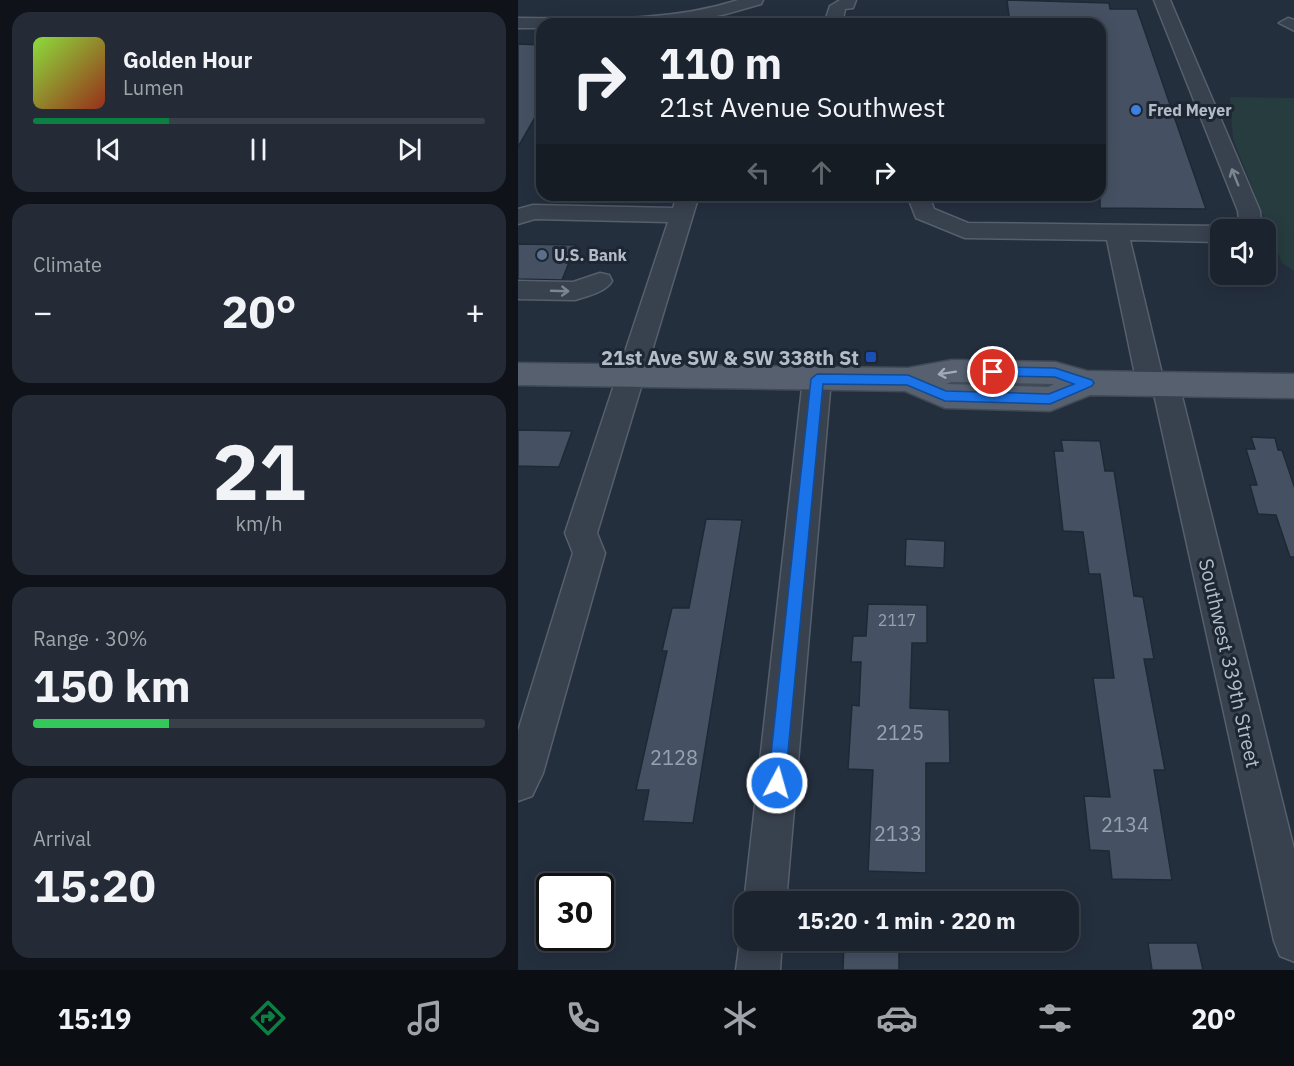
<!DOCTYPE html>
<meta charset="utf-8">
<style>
:root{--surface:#1b232e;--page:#242b36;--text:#f1f3f6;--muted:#a0a4aa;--line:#39404a;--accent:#0b8043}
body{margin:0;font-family:"IBM Plex Sans",sans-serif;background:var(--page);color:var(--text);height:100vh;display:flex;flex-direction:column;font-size:22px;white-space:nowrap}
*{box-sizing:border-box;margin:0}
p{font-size:20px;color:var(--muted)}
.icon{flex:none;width:33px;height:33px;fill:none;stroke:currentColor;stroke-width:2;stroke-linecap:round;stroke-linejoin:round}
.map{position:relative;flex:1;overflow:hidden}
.side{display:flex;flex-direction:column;gap:12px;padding:12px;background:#0f1319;width:518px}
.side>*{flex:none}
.hud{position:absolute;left:18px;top:18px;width:570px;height:183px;border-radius:18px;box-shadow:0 3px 15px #0003,0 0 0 2px var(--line);background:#1b232e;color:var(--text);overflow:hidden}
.fabs{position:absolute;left:692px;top:219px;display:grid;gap:12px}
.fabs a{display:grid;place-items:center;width:66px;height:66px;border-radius:12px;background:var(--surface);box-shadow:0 3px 15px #0003,0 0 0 2px var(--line);font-size:30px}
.speed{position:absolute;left:18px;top:873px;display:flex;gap:12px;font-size:30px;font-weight:700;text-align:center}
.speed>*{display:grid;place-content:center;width:78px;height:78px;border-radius:50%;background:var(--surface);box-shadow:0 3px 15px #0003,0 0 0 2px var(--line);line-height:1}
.speed .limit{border:3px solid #111;border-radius:9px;background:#fff;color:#111}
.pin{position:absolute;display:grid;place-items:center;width:51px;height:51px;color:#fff;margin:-26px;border:3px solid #fff;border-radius:50%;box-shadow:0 2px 6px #0007}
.me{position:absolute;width:66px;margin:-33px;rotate:6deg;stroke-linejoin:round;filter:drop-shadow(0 0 4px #0008)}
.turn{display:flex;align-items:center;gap:21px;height:126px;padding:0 24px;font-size:27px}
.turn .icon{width:78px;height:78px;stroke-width:2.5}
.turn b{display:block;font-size:42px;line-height:51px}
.lanes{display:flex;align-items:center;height:57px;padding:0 24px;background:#0003;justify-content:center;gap:30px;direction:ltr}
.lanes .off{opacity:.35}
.big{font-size:45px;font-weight:700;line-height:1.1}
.side .widget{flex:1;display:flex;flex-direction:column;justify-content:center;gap:9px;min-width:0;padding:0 21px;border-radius:18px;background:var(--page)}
.side .dial{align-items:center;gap:0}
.dial b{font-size:78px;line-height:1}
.song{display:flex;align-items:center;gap:18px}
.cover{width:72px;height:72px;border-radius:9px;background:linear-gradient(135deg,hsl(90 70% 55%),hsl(10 70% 35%))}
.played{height:6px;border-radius:3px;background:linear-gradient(90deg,var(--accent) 30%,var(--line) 30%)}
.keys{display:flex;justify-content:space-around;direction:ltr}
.heat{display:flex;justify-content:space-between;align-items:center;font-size:33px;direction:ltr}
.charge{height:9px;border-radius:4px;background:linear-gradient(90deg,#34c759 30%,var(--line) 0)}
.trip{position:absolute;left:216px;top:891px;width:345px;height:60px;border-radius:18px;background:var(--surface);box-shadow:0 3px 15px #0003,0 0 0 2px var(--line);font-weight:700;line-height:60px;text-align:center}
.tabs{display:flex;height:96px;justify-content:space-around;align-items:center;background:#0b0e12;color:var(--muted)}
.tabs .icon{width:42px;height:42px}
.tabs .selected{color:var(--accent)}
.tabs b{font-size:27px;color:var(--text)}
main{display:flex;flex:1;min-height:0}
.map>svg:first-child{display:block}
.green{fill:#263c3f}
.building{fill:#455162;stroke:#1f2835;stroke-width:1.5}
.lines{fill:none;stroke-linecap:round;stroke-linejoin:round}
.minor-casing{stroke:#565f6c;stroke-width:3}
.major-casing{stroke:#414a57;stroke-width:3}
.minor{fill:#38414e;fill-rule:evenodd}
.major{fill:#56606e;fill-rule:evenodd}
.oneway{stroke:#7c8592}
.oneway2{stroke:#a1aab7}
.route{fill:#1a73e8;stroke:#114b97;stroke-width:1.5}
.shop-dot{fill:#3f7fe0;stroke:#1d2633;stroke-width:2}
.service-dot{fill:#5c6f8a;stroke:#1d2633;stroke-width:2}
.transit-dot{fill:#1a4fb4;stroke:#1d2633;stroke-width:2}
.labels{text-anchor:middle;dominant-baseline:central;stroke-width:6;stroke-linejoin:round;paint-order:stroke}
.far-poi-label{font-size:16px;font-weight:bold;fill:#b4bcc9;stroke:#1d2633;text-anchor:start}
.number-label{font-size:16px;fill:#98a1af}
.poi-label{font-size:20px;font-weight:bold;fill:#b4bcc9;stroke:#1d2633;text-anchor:end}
.street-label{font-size:20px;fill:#b4bcc9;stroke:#1d2633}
.near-number-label{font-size:20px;fill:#98a1af}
</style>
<main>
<section class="side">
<div class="widget">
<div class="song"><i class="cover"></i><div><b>Golden Hour</b><p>Lumen</p></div></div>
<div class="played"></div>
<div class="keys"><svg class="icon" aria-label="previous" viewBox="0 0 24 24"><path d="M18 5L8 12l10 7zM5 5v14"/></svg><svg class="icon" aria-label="pause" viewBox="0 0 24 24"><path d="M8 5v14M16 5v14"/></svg><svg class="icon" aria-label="next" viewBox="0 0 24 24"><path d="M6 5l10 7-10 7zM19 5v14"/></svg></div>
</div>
<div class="widget"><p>Climate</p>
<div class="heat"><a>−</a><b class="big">20°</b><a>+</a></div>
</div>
<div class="widget dial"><b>21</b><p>km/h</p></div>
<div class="widget"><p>Range · 30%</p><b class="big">150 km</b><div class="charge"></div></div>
<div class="widget"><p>Arrival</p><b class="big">15:20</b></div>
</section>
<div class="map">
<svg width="777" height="970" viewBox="0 0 777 970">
<rect width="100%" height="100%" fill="#242f3e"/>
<!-- green -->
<path class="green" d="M 712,97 L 776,98 L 776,271 L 764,263 L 715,139 Z"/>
<!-- building -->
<path class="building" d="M 489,0 L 591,3 L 592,9 L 619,9 L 688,209 L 582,208 L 582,24 L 492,24 Z
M 0,44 L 24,45 L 24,105 L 0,147 Z
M 0,244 L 58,245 L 44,280 L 0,279 Z
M 0,430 L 54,431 L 41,467 L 0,466 Z
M 733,437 L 757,438 L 760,450 L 764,450 L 777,489 L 777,557 L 772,557 L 758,515 L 740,514 L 732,485 L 739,485 L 728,449 L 737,449 Z
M 543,440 L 582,441 L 587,471 L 596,471 L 616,596 L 625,597 L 636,659 L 626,659 L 647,770 L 636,770 L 654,880 L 594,879 L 591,851 L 572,850 L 566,796 L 592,797 L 575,678 L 596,678 L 582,574 L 571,574 L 565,532 L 545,531 L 536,451 L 545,451 Z
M 188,519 L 224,520 L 175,823 L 125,821 L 131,790 L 118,790 L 149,651 L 144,651 L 154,608 L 171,608 Z
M 388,539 L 427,541 L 426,568 L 387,566 Z
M 350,604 L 409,605 L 409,643 L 394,643 L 392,708 L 431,710 L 432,763 L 408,763 L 408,873 L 350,871 L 355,770 L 330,769 L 334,705 L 341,706 L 343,662 L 333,662 L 335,636 L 348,636 Z
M 326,940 L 381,940 L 381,970 L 325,970 Z
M 630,943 L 679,943 L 685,970 L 634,970 Z"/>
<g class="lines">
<defs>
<path id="minor" d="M 220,0 L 245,0 L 243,4 L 208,14 L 158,24 L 24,24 L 24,28 L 0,28 L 0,18 C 74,18 149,23 220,0 Z
M 322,0 L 338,0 L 335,8 L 327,9 L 324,24 L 306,24 L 312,6 Z
M 636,0 L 652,0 L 742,211 L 743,221 L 737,230 L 713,230 L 721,220 L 720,211 Z
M 770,18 L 777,20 L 777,31 L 761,23 Z
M 159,195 L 181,195 L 79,533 L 87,553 L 25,773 L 14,796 L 0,801 L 0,731 L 55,553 L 47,533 L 150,222 L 17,219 L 0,224 L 0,209 L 15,205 L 155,208 Z
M 389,195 L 411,195 L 416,209 L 450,223 L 702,226 L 711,230 L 702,230 L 702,242 L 612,240 L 644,374 L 657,377 L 661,384 L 777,853 L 777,962 L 762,956 L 756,941 L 636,394 L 623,391 L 619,384 L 589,240 L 447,238 L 398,218 Z
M 82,273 L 91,275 L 94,281 C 88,292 69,296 57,300 L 0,299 L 0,281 L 55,282 Z
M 299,369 L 309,372 L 313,379 L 268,902 L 226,903 L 285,379 L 289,372 Z
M 226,928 L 226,940 L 264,940 L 262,970 L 218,970 L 222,940 Z"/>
<path id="major" d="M 434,360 L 537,362 L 569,371 L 777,374 L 777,398 L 572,395 L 532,411 L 427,408 L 387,391 L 0,385 L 0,363 L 390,368 ZM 434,382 L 536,384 L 530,387 L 428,384 Z"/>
</defs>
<!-- minor casing -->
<use href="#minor" class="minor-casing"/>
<!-- major casing -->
<use href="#major" class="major-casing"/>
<!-- minor -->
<use href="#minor" class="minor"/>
<!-- major -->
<use href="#major" class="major"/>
</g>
<!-- one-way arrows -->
<defs><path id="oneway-shaft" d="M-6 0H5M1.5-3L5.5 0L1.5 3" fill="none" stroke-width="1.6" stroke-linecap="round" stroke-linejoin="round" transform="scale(1.5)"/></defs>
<g class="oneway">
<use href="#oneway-shaft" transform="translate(717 177) rotate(-112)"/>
<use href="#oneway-shaft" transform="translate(42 291) rotate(2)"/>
</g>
<use class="oneway2" href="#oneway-shaft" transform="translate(429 373) rotate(171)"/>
<!-- route -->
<path class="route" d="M 475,367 L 537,368 L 574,380 L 576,383 L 574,386 L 532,404 L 427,401 L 389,385 L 305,384 L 267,783 L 265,789 L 259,791 L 253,789 L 250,783 L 293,379 L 299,374 L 390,375 L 428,391 L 531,394 L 556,384 L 537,377 L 475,376 L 469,372 Z"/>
<!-- markers -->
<circle class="shop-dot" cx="618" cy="110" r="6"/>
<circle class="service-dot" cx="24" cy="255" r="6"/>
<rect class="transit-dot" x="347" y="351" width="12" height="12" rx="3"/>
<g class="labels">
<!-- far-poi labels -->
<g class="far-poi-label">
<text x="630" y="110">Fred Meyer</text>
<text x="36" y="255">U.S. Bank</text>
</g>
<!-- number labels -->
<g class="number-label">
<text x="379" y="620">2117</text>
</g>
<!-- poi labels -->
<g class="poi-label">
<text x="341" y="357">21st Ave SW &amp; SW 338th St</text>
</g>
<!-- street labels -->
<g class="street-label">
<text transform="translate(712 663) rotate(77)">Southwest 339th Street</text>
</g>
<!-- near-number labels -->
<g class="near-number-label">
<text x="382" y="732">2125</text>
<text x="156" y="757">2128</text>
<text x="607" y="824">2134</text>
<text x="380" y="833">2133</text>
</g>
</g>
</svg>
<div class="fabs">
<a><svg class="icon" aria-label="sound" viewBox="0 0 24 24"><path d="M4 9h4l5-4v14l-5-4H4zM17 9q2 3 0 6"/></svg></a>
</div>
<div class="speed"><div class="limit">30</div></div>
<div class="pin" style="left:475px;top:372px;background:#d93025"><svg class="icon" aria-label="arrive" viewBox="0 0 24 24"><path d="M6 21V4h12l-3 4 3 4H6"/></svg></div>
<svg class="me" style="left:259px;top:783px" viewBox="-20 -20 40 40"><circle r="17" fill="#1a73e8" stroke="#fff" stroke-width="3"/><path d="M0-11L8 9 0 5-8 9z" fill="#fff"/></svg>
<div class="trip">15:20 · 1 min · 220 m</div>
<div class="hud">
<div class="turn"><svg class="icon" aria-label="right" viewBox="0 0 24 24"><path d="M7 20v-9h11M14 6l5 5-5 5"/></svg><div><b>110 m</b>21st Avenue Southwest</div></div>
<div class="lanes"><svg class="icon off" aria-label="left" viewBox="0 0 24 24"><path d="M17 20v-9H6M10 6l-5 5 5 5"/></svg><svg class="icon off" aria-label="ahead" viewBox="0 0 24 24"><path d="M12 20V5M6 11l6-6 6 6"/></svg><svg class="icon" aria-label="right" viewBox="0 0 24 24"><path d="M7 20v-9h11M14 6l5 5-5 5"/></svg></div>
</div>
</div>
</main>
<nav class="tabs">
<b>15:19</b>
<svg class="icon selected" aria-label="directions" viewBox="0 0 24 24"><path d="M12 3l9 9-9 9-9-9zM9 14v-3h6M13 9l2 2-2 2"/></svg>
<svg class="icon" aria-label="music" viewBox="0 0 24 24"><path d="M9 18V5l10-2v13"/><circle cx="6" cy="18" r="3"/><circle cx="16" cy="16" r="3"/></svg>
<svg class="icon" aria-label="phone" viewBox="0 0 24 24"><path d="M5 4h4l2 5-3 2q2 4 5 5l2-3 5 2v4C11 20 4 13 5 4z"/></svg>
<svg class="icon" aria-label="climate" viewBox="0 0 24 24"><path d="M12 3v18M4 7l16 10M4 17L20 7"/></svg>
<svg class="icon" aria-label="car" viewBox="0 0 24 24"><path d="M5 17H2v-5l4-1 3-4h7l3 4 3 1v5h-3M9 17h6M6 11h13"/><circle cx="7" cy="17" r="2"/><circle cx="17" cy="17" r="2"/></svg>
<svg class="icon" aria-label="filters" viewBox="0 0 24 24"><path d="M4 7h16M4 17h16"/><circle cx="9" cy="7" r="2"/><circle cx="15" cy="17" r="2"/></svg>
<b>20°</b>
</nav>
